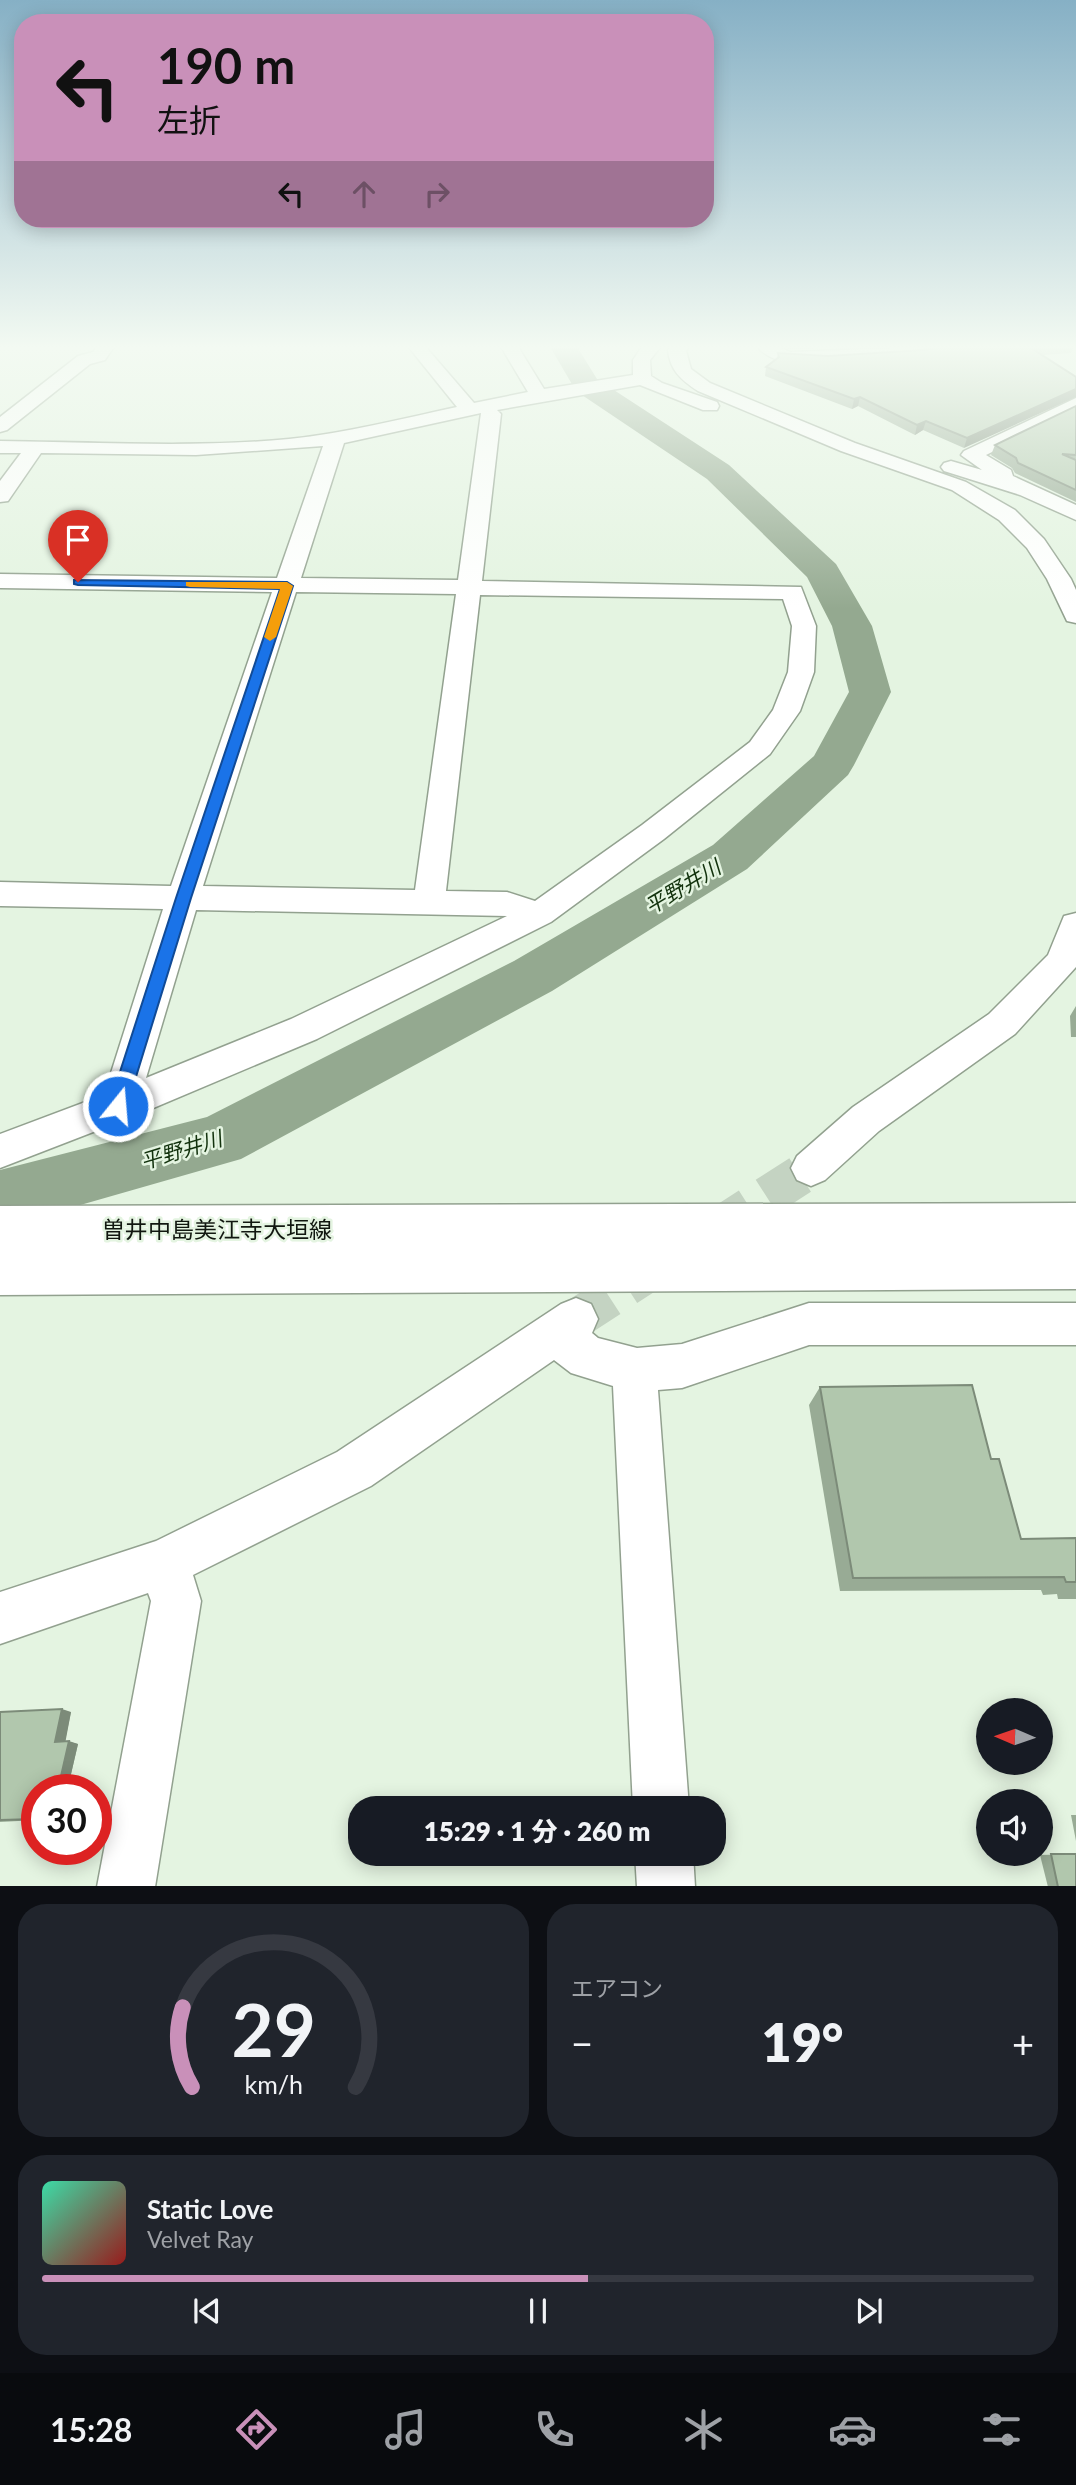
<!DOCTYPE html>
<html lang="ja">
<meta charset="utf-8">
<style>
:root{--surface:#171b24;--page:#20242c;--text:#f1f3f6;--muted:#9ea1a6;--line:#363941;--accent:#c990b9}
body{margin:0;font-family:Lato,"Noto Sans JP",sans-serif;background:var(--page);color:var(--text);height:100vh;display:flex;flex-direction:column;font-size:26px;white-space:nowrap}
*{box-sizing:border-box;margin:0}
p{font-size:23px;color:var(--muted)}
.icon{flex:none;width:38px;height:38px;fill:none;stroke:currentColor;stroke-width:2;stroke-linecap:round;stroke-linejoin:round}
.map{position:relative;height:1886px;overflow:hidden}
.details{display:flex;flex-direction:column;gap:18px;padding:18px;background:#0d0f14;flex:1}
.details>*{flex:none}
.guide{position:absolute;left:14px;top:14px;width:700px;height:214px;border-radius:28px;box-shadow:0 4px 18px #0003;background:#c990b9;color:#111;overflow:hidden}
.needle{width:46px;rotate:272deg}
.buttons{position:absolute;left:976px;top:1698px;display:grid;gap:14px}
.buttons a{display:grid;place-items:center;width:77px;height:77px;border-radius:50%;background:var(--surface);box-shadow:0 4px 18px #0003;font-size:35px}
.speed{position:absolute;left:21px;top:1774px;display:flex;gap:14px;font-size:35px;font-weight:700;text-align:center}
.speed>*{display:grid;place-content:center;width:91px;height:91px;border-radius:50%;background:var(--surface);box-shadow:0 4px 18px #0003;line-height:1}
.speed .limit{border:10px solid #d22;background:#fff;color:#111}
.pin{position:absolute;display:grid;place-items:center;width:60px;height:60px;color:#fff;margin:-72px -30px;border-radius:50% 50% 50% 0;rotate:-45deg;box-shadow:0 0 7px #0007}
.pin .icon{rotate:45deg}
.me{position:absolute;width:77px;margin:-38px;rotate:17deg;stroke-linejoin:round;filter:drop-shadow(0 0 5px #0008)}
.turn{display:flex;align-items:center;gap:24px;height:147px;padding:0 28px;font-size:32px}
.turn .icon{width:91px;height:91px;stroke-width:2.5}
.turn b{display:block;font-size:49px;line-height:60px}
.lanes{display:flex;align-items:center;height:66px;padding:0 28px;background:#0003;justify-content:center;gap:35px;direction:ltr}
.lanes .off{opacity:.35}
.big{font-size:52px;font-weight:800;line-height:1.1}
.details .widget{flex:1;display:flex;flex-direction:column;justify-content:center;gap:10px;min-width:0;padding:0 24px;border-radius:28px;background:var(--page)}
.details .dial{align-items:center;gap:0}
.dial svg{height:182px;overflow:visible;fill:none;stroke:var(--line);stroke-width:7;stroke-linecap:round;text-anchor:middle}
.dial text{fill:var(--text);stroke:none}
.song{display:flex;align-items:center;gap:21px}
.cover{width:84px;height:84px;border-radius:10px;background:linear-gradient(135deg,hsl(160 70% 55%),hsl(0 70% 35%))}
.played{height:7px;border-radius:4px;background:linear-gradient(90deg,var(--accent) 55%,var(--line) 55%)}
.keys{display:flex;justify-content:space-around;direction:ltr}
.heat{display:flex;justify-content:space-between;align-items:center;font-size:38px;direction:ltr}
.details .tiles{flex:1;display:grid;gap:18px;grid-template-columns:1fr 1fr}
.widget:last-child{grid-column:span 2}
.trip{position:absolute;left:348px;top:1796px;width:378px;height:70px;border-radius:28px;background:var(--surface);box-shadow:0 4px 18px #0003;font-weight:800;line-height:70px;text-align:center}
.menu{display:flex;height:112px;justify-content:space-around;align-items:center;background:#090b0e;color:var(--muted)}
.menu .icon{width:49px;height:49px}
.menu .current{color:var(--accent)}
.menu b{font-size:32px;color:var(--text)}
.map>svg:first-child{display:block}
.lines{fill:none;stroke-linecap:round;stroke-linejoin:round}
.river{fill:#94a990;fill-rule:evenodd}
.minor-tunnel{stroke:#c4d3c2;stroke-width:40;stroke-dasharray:40 20;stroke-linecap:butt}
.minor-casing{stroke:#92a18f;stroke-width:3}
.major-casing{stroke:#92a18f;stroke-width:3}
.minor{fill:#fff;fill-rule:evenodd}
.major{fill:#fff;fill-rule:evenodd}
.wall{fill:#98ab95}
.shaded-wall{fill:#7c8b79}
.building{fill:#b1c7ad;stroke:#7c8b79;stroke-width:2}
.route{fill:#1a73e8;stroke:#114b97;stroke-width:2}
.slow{fill:#f59e0b}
.labels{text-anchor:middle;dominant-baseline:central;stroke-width:5;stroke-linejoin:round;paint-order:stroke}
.water-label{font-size:21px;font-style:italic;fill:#12320d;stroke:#e4f4e1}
.near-street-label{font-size:23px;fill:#111710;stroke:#e4f4e1}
</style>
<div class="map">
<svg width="1076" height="1887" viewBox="0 0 1076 1887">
<rect width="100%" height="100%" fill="#e4f4e1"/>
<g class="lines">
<!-- river -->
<path class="river" d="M 549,345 L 576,345 L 597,379 L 729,465 L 836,564 L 872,626 L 891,692 L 854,765 L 848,775 L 747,869 L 552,991 L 241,1159 L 0,1228 L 0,1170 L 207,1117 L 514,961 L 713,845 L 814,756 L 849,692 L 832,626 L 807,577 L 707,479 L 576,391 Z"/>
<!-- minor-tunnel -->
<path class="minor-tunnel" d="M 716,1229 L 811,1168
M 576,1319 L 656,1267"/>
<defs>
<path id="minor" d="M 98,345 L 115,345 L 105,360 L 90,364 L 7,430 L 0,432 L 0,417 L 78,356 L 93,352 Z
M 407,345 L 424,345 L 474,403 L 528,392 L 500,345 L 517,345 L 544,389 L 633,375 L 633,360 L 643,345 L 662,345 L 650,360 L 651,376 L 662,383 L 717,402 L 719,406 L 717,410 L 703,410 L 640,385 L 497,410 L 501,414 L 482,581 L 801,587 L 816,626 L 814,672 L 800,711 L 770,754 L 664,839 L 551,922 L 317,1039 L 132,1117 L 0,1168 L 0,1134 L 104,1095 L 163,909 L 0,906 L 0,882 L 171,886 L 272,592 L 0,588 L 0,574 L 277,578 L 323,446 L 196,455 L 41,453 L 8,501 L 0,502 L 0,481 L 21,453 L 0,453 L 0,441 C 96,442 193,448 289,439 C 345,433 401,419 457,407 ZM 481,413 L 458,580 L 301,578 L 344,443 ZM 296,592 L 456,594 L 415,890 L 203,886 ZM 480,595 L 783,599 L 792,626 L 788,672 L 773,710 L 750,742 L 642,825 L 535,901 L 507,892 L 446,891 ZM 196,910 L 507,916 L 291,1019 L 146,1078 Z
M 672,345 L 690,345 L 686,351 L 691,369 L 710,383 L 855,443 L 966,482 L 1015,510 L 1044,539 L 1071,579 L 1076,590 L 1076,623 L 1067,621 L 1047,579 L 1027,548 L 999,520 L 952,490 L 841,451 L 698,391 C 681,380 670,370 668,350 Z
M 756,345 L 775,345 L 790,352 L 980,345 C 969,357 811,365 788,362 C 775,360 764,356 756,345 Z
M 1076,398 L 1076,411 L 986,455 L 1011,470 L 1013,476 L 1076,505 L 1076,520 L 1020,495 L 944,471 L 941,467 L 944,463 L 951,461 L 982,470 L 961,455 L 964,451 Z
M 1076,913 L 1076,967 L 1015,1034 L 879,1131 L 825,1180 L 811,1186 L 797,1180 L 791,1168 L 797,1156 L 853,1107 L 989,1014 L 1048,955 L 1064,916 Z
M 576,1298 L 591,1304 L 598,1319 L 592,1333 L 598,1338 L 637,1348 L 682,1344 L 809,1303 L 1076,1303 L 1076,1345 L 809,1345 L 682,1388 L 658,1390 L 689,1808 L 633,1808 L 613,1386 L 571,1373 L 554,1360 L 371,1486 L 193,1575 L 201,1601 L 155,1887 L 97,1887 L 151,1601 L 148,1593 L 0,1644 L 0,1592 L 156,1541 L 337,1452 L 561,1304 Z
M 635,1853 L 693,1853 L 695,1887 L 637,1887 Z"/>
<path id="major" d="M 1076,1203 L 1076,1289 L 0,1295 L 0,1206 Z"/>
</defs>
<!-- minor casing -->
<use href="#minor" class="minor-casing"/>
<!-- major casing -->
<use href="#major" class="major-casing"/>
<!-- minor -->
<use href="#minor" class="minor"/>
<!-- major -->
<use href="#major" class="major"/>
</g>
<!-- wall -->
<path class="wall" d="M 778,345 L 902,345 L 791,349 Z
M 955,345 L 1074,345 L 1071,353 L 1041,355 L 964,448 L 923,430 L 915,435 L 858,406 L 852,409 L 765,376 L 766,367 L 777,359 L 778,353 L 828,356 L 923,350 Z
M 1076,406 L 1076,502 L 1015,473 L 1012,468 L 991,455 L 995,445 Z
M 1076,1006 L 1076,1037 L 1071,1037 L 1070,1016 Z
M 820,1387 L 991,1459 L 1021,1539 L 1076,1538 L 1076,1599 L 1058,1599 L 1057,1594 L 1043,1595 L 1041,1590 L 840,1591 L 809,1405 Z
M 0,1712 L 71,1712 L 65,1741 L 78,1744 L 68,1787 L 55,1788 L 54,1790 L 37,1790 L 37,1820 L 0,1822 Z
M 1071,1815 L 1076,1815 L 1076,1841 Z
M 1076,1854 L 1076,1887 L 1048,1887 L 1040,1855 Z"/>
<!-- shaded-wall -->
<path class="shaded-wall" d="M 1076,389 L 1076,397 L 964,448 L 967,438 Z
M 860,397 L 858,406 L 852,409 L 854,399 Z
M 926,421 L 923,430 L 915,435 L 917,425 Z
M 62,1709 L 71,1712 L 65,1744 L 55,1742 Z
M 69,1741 L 78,1744 L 68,1787 L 59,1785 Z
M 45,1786 L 55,1788 L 54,1790 L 44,1790 Z"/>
<!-- building -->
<path class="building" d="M 955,345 L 1050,345 L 1028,346 L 1076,377 L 1076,389 L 967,438 L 926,421 L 917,425 L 860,397 L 854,399 L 766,367 L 779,357 L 778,353 L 828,356 L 923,350 Z
M 1076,406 L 1076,455 L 1062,454 L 1076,460 L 1076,490 L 1018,463 L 1016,458 L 995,445 Z
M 972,1385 L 991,1459 L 999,1459 L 1021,1539 L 1076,1538 L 1076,1582 L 1066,1582 L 1064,1577 L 853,1578 L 820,1387 Z
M 62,1709 L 55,1742 L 69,1741 L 59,1785 L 45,1786 L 44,1790 L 37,1790 L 37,1819 L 0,1820 L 0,1712 Z
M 1051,1854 L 1076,1854 L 1076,1887 L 1058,1887 Z"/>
<!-- sky -->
<linearGradient id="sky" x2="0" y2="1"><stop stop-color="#86b0c5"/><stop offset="0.57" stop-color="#f3faf2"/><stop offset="1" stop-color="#f3faf2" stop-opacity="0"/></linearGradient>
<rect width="1076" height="609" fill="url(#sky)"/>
<!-- route -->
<path class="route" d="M 74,580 L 287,582 L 293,586 L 191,898 L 127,1106 L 125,1112 L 118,1114 L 112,1112 L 109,1106 L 176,898 L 280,589 L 78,585 L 74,584 Z"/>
<!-- slow -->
<path class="slow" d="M 186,582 L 287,582 L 293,586 L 276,637 L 270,641 L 264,637 L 280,589 L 190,587 L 186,586 Z"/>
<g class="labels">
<!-- water labels -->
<g class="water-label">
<text transform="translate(682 886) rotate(-31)">平野井川</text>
<text transform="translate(181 1149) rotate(-17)">平野井川</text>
</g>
<!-- near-street labels -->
<g class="near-street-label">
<text x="217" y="1229">曽井中島美江寺大垣線</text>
</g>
</g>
</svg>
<div class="buttons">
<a><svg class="needle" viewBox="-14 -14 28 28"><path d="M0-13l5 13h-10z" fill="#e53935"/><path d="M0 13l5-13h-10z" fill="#9ea1a6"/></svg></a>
<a><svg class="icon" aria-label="sound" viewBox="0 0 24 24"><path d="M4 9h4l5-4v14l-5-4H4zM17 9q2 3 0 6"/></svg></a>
</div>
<div class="speed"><div class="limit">30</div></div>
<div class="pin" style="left:78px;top:582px;background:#d93025"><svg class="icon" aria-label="arrive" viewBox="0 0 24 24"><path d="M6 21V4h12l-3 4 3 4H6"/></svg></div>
<svg class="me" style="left:118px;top:1106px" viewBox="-20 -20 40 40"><circle r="17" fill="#1a73e8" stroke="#fff" stroke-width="3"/><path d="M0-11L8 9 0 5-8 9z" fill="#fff"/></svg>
<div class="trip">15:29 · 1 分 · 260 m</div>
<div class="guide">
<div class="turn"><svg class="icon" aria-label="left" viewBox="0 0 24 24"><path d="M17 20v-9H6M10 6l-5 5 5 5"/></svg><div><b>190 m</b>左折</div></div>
<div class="lanes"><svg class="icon" aria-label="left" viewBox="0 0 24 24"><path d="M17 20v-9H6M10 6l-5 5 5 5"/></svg><svg class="icon off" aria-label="ahead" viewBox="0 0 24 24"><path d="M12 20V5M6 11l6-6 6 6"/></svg><svg class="icon off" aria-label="right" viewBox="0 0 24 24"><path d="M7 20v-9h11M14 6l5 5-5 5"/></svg></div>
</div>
</div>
<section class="details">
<div class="tiles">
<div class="widget dial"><svg viewBox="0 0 100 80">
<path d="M14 69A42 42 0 1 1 86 69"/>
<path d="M14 69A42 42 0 0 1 10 34" stroke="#c990b9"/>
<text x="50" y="56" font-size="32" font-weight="700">29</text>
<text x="50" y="72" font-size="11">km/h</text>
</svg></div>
<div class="widget"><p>エアコン</p>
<div class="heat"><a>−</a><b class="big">19°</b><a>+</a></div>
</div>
<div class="widget">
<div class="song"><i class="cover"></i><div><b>Static Love</b><p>Velvet Ray</p></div></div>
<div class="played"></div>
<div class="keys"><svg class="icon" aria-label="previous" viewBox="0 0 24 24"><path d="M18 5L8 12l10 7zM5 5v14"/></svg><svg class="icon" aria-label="pause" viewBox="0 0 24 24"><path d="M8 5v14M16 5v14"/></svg><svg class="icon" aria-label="next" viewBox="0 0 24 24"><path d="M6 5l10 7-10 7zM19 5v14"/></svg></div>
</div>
</div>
</section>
<nav class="menu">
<b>15:28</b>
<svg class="icon current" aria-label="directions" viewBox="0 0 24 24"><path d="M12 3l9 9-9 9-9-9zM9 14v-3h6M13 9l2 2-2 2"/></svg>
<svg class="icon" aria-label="music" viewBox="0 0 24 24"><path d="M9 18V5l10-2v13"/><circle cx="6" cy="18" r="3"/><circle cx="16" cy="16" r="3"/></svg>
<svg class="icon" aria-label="phone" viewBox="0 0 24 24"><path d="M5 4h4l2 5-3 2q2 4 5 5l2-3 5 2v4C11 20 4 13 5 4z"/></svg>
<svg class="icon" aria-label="climate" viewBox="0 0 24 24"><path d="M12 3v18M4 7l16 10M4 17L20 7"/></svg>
<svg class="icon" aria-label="car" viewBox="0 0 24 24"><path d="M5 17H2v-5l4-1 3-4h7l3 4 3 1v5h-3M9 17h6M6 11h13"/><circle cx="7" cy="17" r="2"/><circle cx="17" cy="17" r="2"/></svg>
<svg class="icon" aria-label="filters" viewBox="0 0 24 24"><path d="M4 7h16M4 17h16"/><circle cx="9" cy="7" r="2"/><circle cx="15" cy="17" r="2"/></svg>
</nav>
